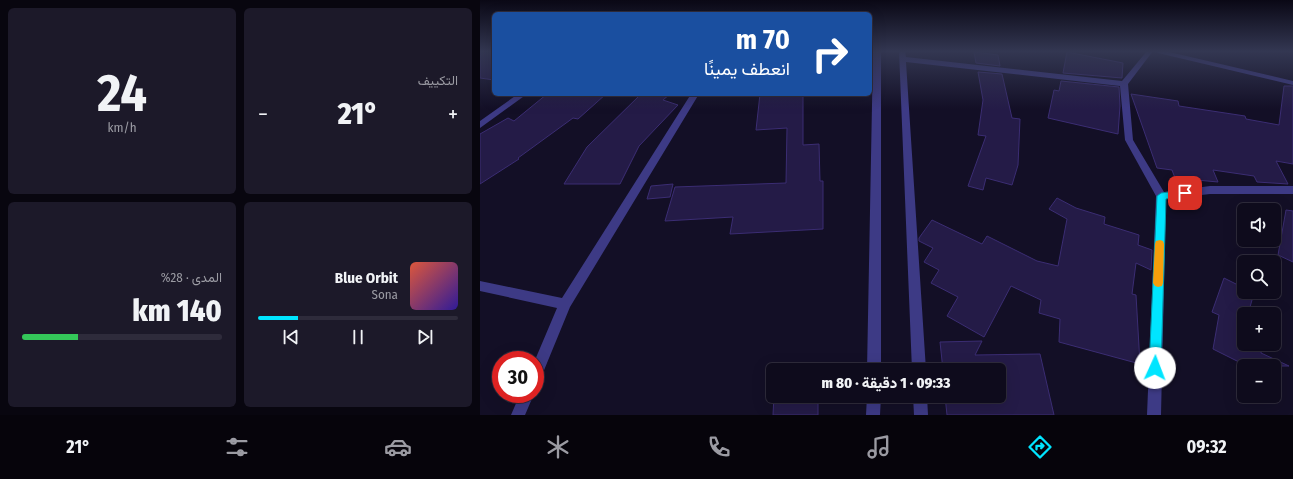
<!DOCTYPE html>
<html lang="ar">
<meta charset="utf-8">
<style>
:root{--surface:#0e0b1c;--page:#1c1929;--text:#f1f3f6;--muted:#9b9ba3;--line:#2e2b3b;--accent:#00e5ff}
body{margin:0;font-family:"Fira Sans Condensed",Vazirmatn,sans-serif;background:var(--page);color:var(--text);direction:rtl;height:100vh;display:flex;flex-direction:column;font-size:15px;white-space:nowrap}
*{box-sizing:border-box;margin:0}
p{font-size:13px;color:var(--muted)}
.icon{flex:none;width:22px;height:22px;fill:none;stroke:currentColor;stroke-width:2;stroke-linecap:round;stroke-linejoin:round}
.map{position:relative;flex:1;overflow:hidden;direction:ltr}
.panel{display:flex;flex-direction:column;gap:8px;padding:8px;background:#08060f;width:480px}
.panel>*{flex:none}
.guide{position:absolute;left:12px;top:12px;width:380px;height:84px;border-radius:6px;box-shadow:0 4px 16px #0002,0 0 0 1px var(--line);direction:rtl;background:#1a4fa0;color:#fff;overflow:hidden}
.controls{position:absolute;left:757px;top:203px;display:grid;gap:8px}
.controls a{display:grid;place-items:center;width:44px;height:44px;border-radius:6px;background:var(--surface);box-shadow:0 4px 16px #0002,0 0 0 1px var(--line);font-size:20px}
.speed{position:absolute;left:12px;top:351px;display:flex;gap:8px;font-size:20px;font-weight:700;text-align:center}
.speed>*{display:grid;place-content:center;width:52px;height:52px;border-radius:50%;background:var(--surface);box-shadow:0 4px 16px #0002,0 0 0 1px var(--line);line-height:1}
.speed .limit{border:6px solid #d22;background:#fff;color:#111}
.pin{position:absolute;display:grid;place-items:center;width:34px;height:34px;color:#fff;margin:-17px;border-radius:8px;box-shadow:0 2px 6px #0006}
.me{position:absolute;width:44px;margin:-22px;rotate:2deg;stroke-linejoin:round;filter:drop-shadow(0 0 3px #0008)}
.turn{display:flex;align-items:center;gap:14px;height:84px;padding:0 16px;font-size:18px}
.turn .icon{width:52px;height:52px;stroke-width:2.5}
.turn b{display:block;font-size:28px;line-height:34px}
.big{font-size:30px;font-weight:800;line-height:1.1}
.panel .card{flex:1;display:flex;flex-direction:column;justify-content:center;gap:6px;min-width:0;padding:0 14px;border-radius:6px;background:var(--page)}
.panel .dial{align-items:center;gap:0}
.dial b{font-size:52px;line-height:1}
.song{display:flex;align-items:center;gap:12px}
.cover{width:48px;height:48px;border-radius:6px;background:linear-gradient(135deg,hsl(10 70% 55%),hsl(250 70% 35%))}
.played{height:4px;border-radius:2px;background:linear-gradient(90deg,var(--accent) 20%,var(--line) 20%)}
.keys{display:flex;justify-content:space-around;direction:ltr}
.heat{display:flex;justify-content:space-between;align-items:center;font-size:22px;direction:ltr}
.charge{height:6px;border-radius:3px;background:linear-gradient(90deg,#34c759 28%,var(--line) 0)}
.panel .tiles{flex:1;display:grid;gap:8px;grid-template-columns:repeat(2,1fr)}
.trip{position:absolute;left:286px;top:363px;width:240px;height:40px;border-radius:6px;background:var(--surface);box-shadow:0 4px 16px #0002,0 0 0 1px var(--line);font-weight:800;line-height:40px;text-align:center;direction:rtl}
.dock{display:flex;height:64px;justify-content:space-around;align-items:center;background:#06040b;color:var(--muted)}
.dock .icon{width:28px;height:28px}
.dock .active{color:var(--accent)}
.dock b{font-size:18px;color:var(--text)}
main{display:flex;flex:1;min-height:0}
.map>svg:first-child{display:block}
.building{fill:#241b47;stroke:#3b2d73}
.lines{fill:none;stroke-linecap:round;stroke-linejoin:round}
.minor{fill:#3d3a85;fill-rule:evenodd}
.route{fill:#00e5ff;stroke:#0095a6}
.slow{fill:#f59e0b}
</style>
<main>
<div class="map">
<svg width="813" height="415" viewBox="0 0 813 415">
<rect width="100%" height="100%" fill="#130f26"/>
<!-- building -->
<path class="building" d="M 0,51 L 14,51 L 14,80 L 0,78 Z
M 494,52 L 518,55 L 520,66 L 496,63 Z
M 587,52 L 643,63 L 642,78 L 583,73 Z
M 498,72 L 522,74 L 532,118 L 540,119 L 538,165 L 532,185 L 506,178 L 503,190 L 488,186 L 506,136 L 498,135 L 503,100 Z
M 581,81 L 639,87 L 640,106 L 638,134 L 568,118 L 574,90 L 579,91 Z
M 804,86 L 813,86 L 813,164 L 796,161 L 808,184 L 777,182 L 774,176 L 733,170 L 738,182 L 695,178 L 692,170 L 677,168 L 651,94 L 698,101 L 699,106 L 765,116 L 766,119 L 799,125 Z
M 67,94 L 126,94 L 98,119 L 93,118 L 38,158 L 39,159 L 0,184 L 0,134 L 28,118 L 34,121 Z
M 161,94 L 190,94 L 183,100 L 198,105 L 159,146 L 140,184 L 84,184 L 107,147 Z
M 280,94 L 323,94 L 323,145 L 339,144 L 340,181 L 343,181 L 343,229 L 250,234 L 253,217 L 185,221 L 195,187 L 306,183 L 307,128 L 276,130 Z
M 193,184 L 190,197 L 167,199 L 171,186 Z
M 577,198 L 596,208 L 625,217 L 624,224 L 659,235 L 658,245 L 672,250 L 671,270 L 656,263 L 652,294 L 656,295 L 660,364 L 579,342 L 580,319 L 559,313 L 561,300 L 531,286 L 504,337 L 467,316 L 478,297 L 451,283 L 459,270 L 444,262 L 453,248 L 439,241 L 439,238 L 452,220 L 502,244 L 507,236 L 557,261 L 578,266 L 587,219 L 569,209 Z
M 806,210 L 813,211 L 813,262 L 798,255 Z
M 744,278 L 764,288 L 764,292 L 774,293 L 768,314 L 764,314 L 764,326 L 761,336 L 764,337 L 764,344 L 782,344 L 781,353 L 809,366 L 767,366 L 733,349 L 739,315 L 732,312 Z
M 502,341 L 495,355 L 560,354 L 574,415 L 467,415 L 465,396 L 519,396 L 519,370 L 463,370 L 460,342 Z
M 294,396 L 338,396 L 338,415 L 293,415 Z"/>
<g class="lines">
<!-- minor -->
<path class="minor" d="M 393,51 L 401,51 L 401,370 L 387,370 Z
M 419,51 L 425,51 L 426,57 L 642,81 L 667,51 L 673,51 L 648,84 L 653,140 L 684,192 L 730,186 L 813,186 L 813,194 L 730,194 L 686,199 L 681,415 L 667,415 L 676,196 L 645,140 L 640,86 L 426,62 L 446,370 L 432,370 Z
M 674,51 L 685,51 L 813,81 L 813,85 L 678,53 Z
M 38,94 L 47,94 L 0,128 L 0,121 Z
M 211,94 L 219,94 L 90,307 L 60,380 L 55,382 L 55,360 L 77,308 L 0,291 L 0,281 L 82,298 Z
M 40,394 L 54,394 L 45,415 L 31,415 Z
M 387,396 L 401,396 L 400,415 L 386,415 Z
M 433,396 L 447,396 L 448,415 L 434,415 Z"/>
</g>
<!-- sky -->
<linearGradient id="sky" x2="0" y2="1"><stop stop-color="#0a0815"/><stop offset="0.47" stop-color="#333752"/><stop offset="1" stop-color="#333752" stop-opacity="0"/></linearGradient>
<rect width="813" height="109" fill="url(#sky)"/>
<!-- route -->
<path class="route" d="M 705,190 L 709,191 L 710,193 L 709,195 L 686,199 L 681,368 L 680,372 L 675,374 L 671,372 L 669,368 L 677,196 L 681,193 Z"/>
<!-- slow -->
<path class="slow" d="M 680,240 L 683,241 L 684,244 L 683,283 L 682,286 L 678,287 L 675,286 L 673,283 L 675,244 L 676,241 Z"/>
</svg>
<div class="controls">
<a><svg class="icon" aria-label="sound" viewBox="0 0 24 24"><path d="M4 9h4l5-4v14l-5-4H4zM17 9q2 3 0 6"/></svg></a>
<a><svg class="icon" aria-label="search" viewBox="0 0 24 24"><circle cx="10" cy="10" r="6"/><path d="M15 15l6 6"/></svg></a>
<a>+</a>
<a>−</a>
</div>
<div class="speed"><div class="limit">30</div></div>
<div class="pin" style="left:705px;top:193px;background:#d93025"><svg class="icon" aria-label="arrive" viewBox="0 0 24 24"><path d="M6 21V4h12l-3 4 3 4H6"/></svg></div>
<svg class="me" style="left:675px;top:368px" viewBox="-20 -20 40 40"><circle r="19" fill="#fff"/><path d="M0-13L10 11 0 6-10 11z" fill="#00e5ff"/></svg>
<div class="trip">09:33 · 1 دقيقة · 80 m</div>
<div class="guide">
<div class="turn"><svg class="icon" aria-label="right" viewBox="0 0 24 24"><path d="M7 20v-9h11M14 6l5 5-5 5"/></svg><div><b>70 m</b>انعطف يمينًا</div></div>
</div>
</div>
<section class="panel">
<div class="tiles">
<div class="card"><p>التكييف</p>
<div class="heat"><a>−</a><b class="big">21°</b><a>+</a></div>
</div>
<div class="card dial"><b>24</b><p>km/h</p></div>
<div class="card">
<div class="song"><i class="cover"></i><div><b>Blue Orbit</b><p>Sona</p></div></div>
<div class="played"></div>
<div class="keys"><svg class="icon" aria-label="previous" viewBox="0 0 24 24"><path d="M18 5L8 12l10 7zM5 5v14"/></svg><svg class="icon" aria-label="pause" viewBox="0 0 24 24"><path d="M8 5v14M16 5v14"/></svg><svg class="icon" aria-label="next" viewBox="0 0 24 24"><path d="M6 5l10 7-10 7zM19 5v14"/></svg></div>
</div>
<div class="card"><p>المدى · 28%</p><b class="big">140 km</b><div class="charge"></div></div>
</div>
</section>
</main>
<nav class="dock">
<b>09:32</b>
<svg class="icon active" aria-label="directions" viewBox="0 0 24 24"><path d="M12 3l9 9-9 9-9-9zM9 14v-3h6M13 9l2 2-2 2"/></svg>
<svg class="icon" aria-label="music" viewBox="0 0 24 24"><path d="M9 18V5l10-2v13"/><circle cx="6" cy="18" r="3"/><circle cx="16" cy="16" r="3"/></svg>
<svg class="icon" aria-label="phone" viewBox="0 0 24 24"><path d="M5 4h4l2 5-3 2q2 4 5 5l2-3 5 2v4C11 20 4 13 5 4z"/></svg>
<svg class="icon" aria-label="climate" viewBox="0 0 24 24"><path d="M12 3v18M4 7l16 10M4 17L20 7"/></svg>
<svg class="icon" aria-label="car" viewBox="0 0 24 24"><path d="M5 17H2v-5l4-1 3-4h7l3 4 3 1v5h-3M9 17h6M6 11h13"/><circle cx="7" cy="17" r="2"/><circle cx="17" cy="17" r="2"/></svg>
<svg class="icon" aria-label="filters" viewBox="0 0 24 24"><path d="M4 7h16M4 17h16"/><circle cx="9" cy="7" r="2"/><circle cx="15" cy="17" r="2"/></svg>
<b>21°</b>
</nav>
